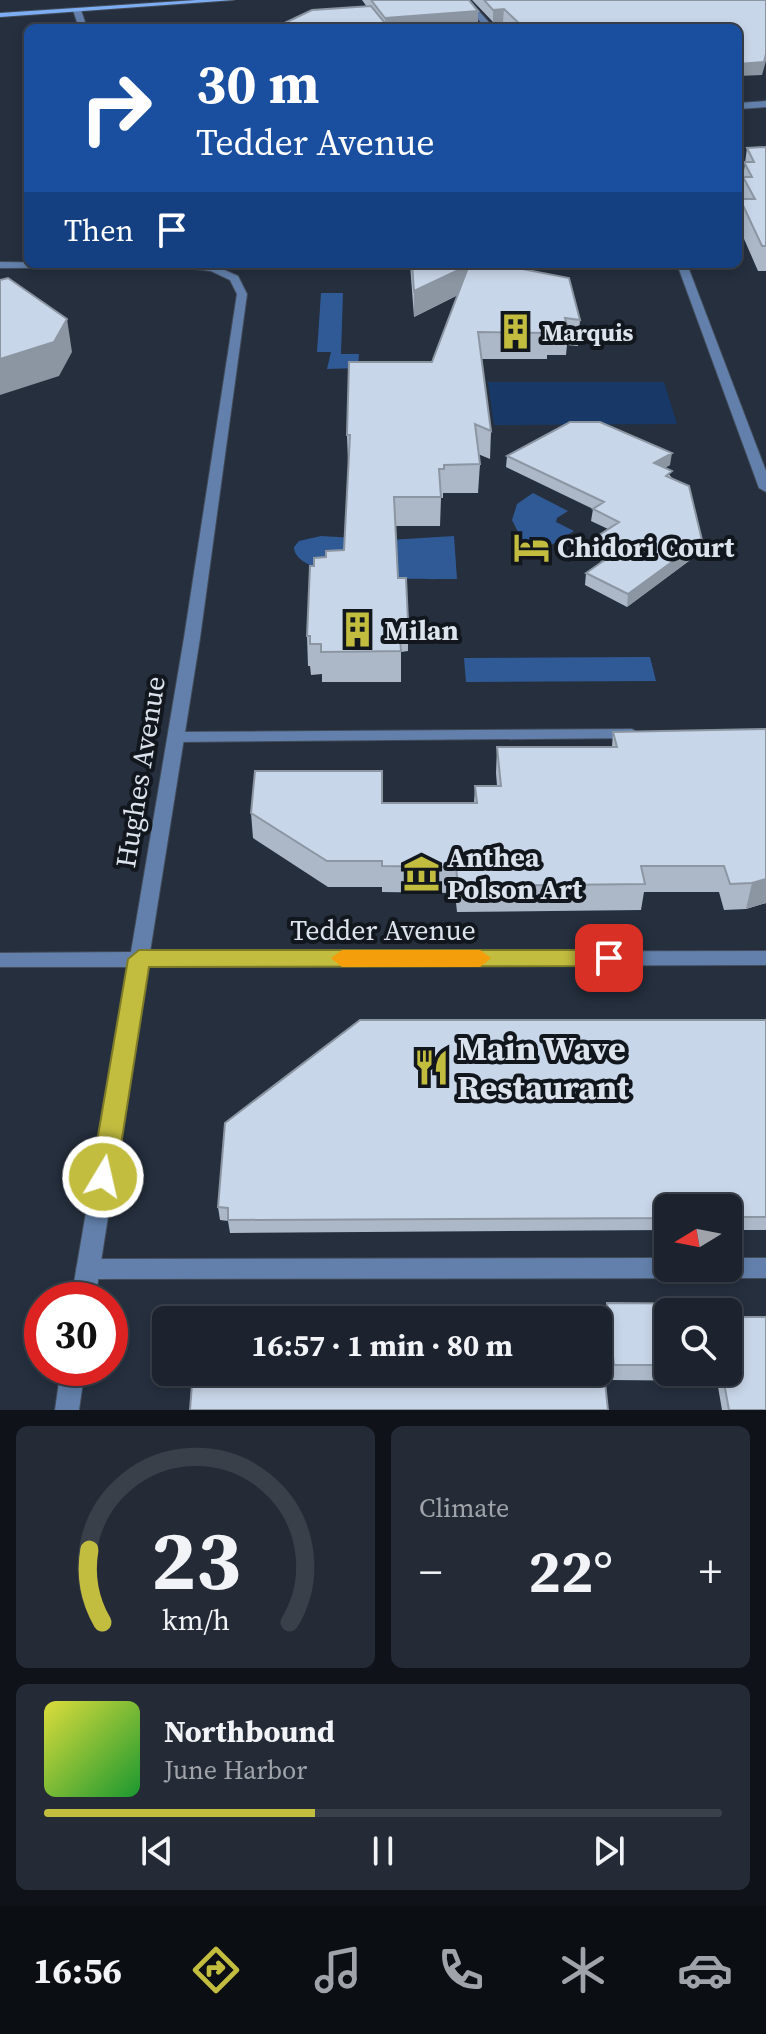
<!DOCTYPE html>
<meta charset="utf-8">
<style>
:root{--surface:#1c232e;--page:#252b36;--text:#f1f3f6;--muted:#a0a4aa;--line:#3a404a;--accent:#c2bd3f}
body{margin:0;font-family:"Source Serif 4",serif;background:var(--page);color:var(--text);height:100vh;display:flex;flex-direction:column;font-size:30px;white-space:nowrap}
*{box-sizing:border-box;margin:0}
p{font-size:26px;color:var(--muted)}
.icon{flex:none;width:44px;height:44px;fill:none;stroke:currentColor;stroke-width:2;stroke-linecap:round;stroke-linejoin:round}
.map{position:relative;height:1410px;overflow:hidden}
.sheet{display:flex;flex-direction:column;gap:16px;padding:16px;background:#0f1319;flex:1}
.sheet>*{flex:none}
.hud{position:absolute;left:24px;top:24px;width:718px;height:244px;border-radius:12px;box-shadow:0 4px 12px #0003,0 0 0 2px var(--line);background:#1a4fa0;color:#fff;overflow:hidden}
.needle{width:52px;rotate:260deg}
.tools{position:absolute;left:654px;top:1194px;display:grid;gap:16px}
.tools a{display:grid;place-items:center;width:88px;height:88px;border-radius:12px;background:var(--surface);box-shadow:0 4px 12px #0003,0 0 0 2px var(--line);font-size:40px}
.speed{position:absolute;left:24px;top:1282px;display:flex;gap:16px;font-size:40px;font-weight:700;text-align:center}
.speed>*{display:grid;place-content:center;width:104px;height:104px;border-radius:50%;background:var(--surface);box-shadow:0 4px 12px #0003,0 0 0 2px var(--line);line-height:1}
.speed .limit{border:12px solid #d22;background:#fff;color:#111}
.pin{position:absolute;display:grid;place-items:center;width:68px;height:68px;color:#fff;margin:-34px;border-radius:16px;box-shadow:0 4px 12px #0006}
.me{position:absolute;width:88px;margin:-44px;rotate:9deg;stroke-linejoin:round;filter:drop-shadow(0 0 6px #0008)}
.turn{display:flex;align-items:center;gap:28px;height:168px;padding:0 40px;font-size:36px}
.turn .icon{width:104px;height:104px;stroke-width:2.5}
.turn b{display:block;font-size:56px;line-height:68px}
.then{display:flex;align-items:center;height:76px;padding:0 40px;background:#0003;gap:16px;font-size:30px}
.big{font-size:60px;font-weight:700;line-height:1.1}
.sheet .card{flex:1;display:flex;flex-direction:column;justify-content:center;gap:12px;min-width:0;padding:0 28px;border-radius:12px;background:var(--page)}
.sheet .dial{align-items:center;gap:0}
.dial svg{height:208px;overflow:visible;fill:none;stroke:var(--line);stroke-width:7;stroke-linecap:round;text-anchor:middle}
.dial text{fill:var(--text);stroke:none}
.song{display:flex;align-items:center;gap:24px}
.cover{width:96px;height:96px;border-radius:12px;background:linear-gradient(135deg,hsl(60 70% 55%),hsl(130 70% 35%))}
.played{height:8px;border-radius:4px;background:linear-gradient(90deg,var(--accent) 40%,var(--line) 40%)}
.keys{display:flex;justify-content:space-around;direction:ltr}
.heat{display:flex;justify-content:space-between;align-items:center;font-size:44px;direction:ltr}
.sheet .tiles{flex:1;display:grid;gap:16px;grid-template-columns:1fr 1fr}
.card:last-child{grid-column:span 2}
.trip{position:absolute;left:152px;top:1306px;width:460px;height:80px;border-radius:12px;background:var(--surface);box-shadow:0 4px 12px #0003,0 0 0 2px var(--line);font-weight:700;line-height:80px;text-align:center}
.dock{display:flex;height:128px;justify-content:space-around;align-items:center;background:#0b0e12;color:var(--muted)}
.dock .icon{width:56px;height:56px}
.dock .on{color:var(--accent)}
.dock b{font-size:36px;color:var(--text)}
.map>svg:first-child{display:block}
.green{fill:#183968}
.water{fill:#305a95}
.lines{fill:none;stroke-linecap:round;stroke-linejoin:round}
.lane-casing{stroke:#424c5a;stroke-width:2}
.street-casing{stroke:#424c5a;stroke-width:2}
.secondary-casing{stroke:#424c5a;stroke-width:2}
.lane{fill:#6280ab;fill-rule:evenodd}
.street{fill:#6280ab;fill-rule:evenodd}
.secondary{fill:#7daef3;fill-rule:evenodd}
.wall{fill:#acb8c8;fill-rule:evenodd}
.shaded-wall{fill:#8c96a3}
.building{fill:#c8d6e9;stroke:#8c96a3;stroke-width:2}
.route{fill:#c2bd3f;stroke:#7e7b29;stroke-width:2}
.slow{fill:#f59e0b}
.labels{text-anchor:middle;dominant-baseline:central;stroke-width:8;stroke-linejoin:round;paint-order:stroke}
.far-poi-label{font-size:24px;font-weight:bold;fill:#dce3ed;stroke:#12171d;text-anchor:start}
.poi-label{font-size:28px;font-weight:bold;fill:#dce3ed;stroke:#12171d;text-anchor:start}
.street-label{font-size:28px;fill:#dce3ed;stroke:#12171d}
.near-poi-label{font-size:34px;font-weight:bold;fill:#dce3ed;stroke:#12171d;text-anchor:start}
</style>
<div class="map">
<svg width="766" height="1410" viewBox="0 0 766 1410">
<rect width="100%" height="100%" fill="#252f3e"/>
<!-- green -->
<path class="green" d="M 488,382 L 664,382 L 677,424 L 494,425 Z"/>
<!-- water -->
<path class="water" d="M 321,293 L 343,293 L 341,354 L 359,354 L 358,368 L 327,369 L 331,352 L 317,352 Z
M 533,493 L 568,511 L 557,518 L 556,522 L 574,531 L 540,552 L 521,538 L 512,520 L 517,504 Z
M 321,536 L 389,540 L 454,536 L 457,579 C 430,579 294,583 294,547 L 299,541 Z
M 650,657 L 656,681 L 466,682 L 464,658 Z"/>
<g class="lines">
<defs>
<path id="lane" d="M 632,729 L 640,734 L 638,738 L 176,742 L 168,737 L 176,732 Z
M 668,1258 L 668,1268 L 728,1268 L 728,1258 L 766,1258 L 766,1278 L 88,1279 L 80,1276 L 76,1269 L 80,1262 L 88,1259 Z"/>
<path id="street" d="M 461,0 L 469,0 L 494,28 L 486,28 Z
M 77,8 L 81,10 L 87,28 L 79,28 L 73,10 Z
M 766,101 L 766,107 L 738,109 L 738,103 Z
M 0,262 L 213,265 L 238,276 L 247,294 L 200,638 L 150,952 L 766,951 L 766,965 L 147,967 L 95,1300 L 71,1300 L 128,967 L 0,967 L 0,953 L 131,952 L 184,638 L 237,294 L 230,280 L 211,271 L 178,267 L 0,268 Z
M 677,264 L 687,264 L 766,471 L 766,492 L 759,488 Z
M 61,1368 L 85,1368 L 79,1410 L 55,1410 Z"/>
<path id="secondary" d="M 197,0 L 234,0 L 0,17 L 0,13 Z"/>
</defs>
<!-- lane casing -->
<use href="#lane" class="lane-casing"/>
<!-- street casing -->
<use href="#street" class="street-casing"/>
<!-- secondary casing -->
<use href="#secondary" class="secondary-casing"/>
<!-- lane -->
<use href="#lane" class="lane"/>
<!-- street -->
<use href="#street" class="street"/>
<!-- secondary -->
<use href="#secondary" class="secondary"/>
</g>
<!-- wall -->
<path class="wall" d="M 362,0 L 469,0 L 478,23 L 274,28 L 367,7 Z
M 472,0 L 766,0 L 762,75 L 738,28 L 510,28 L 503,22 L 493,22 Z
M 766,147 L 766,271 L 758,271 L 738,225 L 738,215 L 747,148 Z
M 410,264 L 521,264 L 514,268 L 580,320 L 578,346 L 567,345 L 566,355 L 547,355 L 547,359 L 482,359 L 491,431 L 490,459 L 478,454 L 480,464 L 478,493 L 443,493 L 443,498 L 441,498 L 440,526 L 395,526 L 398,578 L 408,621 L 408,651 L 401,652 L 401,682 L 322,682 L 322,674 L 311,675 L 310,666 L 308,666 L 307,636 L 314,566 L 326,557 L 344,550 L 349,463 L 348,463 L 347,435 L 432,362 L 458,295 L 414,317 Z
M 507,456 L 670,465 L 664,468 L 672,478 L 701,552 L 627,607 L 585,585 L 586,573 L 602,562 L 586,555 L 587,543 L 608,529 L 591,521 L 593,509 L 506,467 Z
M 766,729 L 766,903 L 746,909 L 724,910 L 719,892 L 644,892 L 641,910 L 457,912 L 455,893 L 382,892 L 382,887 L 328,887 L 253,838 L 251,813 L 382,803 L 474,803 L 475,786 L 497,786 L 496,773 L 497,747 L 612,747 L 613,732 Z
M 766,1020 L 766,1230 L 728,1230 L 728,1208 L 668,1208 L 668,1230 L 230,1233 L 228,1221 L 220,1220 L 218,1207 Z
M 607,1303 L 737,1317 L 766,1410 L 722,1410 L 717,1381 L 611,1380 L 604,1319 ZM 668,1312 L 728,1372 L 668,1372 Z"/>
<!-- shaded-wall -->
<path class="shaded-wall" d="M 504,9 L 503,22 L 493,22 L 493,10 Z
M 478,11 L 478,23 L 412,28 L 385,28 L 385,18 Z
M 766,54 L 766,61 L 762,75 L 738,76 L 738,64 Z
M 478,264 L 521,264 L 477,286 Z
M 469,265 L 468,290 L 414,317 L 414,291 Z
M 67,319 L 72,352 L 59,376 L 0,395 L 0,359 Z
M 672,453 L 670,465 L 653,475 L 654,463 Z
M 702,540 L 701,552 L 627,607 L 628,594 Z
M 766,879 L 766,903 L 746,909 L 752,883 Z"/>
<!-- building -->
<path class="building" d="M 371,0 L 469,0 L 478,11 L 385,18 Z
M 484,0 L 766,0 L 766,54 L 764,62 L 738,64 L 738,28 L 524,28 L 504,9 L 493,10 Z
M 371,6 L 389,28 L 274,28 L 312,10 Z
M 766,147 L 766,246 L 762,246 L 740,199 L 755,199 L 743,177 L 752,177 L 744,162 L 754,162 L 747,148 Z
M 412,264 L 496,264 L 569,278 L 580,320 L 565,318 L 568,329 L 547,329 L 548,333 L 478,332 L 491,431 L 475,424 L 480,464 L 444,465 L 444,469 L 439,469 L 441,497 L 394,497 L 398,578 L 406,578 L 408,621 L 399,621 L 401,651 L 321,652 L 321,644 L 310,644 L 310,636 L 307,636 L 310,566 L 314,566 L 314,558 L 326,557 L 326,551 L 344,550 L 350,435 L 347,435 L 349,362 L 432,362 L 469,265 L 414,291 Z
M 8,278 L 67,319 L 54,342 L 0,359 L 0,280 Z
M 570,422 L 600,422 L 672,453 L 654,463 L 672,471 L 666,476 L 689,486 L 702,540 L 628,594 L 586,573 L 612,555 L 587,543 L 619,522 L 593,509 L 604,502 L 507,456 Z
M 766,729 L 766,879 L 752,883 L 730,884 L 724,866 L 641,866 L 645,884 L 458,886 L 456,867 L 382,866 L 382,861 L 327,861 L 251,813 L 255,771 L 382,771 L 382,803 L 477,803 L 475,786 L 501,786 L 497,747 L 617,747 L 613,732 Z
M 360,1020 L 766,1020 L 766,1217 L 728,1217 L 728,1208 L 668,1208 L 668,1218 L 228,1220 L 228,1208 L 218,1207 L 225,1123 Z
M 607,1303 L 735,1304 L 737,1317 L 766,1317 L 766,1410 L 729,1410 L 722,1372 L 728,1372 L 728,1312 L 668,1312 L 668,1365 L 614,1365 Z
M 598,1337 L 600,1337 L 608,1410 L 190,1410 L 193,1372 L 598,1372 Z"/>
<!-- route -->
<path class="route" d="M 139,950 L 609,950 L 620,958 L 609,966 L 149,967 L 116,1177 L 112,1184 L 103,1188 L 94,1184 L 91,1177 L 128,959 Z"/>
<!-- slow -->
<path class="slow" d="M 342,950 L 480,950 L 491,958 L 480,967 L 342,967 L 331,958 Z"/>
<!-- icons -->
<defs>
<symbol id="building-bare" viewBox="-9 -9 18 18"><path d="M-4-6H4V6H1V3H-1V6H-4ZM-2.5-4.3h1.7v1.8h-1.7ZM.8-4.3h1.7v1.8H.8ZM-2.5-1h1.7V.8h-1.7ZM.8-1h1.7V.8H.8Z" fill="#c2bd3f" stroke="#12171d" stroke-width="2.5" paint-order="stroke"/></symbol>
<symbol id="hotel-bare" viewBox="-9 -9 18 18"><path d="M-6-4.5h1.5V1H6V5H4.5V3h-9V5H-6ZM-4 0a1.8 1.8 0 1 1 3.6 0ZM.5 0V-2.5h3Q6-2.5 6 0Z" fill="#c2bd3f" stroke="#12171d" stroke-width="2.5" paint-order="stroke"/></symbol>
<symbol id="museum-bare" viewBox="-9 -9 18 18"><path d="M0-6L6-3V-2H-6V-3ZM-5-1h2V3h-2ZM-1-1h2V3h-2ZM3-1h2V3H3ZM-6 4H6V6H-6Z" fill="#c2bd3f" stroke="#12171d" stroke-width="2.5" paint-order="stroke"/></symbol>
<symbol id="restaurant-bare" viewBox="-9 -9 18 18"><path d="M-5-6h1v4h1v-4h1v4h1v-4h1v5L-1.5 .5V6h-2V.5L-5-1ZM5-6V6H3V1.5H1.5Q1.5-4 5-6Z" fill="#c2bd3f" stroke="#12171d" stroke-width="2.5" paint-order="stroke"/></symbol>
</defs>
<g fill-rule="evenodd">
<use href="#building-bare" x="490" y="306" width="51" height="51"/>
<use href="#hotel-bare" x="506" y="522" width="51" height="51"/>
<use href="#building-bare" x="332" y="604" width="51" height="51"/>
<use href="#museum-bare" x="396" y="848" width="51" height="51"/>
<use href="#restaurant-bare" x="406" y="1042" width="51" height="51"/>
</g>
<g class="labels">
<!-- far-poi labels -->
<g class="far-poi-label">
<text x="542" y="332">Marquis</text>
</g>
<!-- poi labels -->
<g class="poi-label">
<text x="557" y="547">Chidori Court</text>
<text x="384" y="630">Milan</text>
<text x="447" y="857">Anthea<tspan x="447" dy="32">Polson Art</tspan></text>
</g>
<!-- street labels -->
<g class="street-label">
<text transform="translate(140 772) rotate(-81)">Hughes Avenue</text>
<text x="383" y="930">Tedder Avenue</text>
</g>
<!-- near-poi labels -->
<g class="near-poi-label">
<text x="457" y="1048">Main Wave<tspan x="457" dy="39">Restaurant</tspan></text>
</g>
</g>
</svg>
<div class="tools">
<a><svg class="needle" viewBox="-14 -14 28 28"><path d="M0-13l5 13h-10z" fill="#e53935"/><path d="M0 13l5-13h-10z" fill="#a0a4aa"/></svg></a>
<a><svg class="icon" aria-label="search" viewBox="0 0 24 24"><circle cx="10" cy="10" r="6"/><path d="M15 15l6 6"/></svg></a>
</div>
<div class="speed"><div class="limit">30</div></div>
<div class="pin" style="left:609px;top:958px;background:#d93025"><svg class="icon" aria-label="arrive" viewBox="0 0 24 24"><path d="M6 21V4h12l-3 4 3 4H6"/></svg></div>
<svg class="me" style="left:103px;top:1177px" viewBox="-20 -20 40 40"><circle r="17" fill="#c2bd3f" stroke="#fff" stroke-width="3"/><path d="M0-11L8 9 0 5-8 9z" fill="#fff"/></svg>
<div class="trip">16:57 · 1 min · 80 m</div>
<div class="hud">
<div class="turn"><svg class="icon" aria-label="right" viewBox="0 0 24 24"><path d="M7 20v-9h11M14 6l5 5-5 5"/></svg><div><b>30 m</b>Tedder Avenue</div></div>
<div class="then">Then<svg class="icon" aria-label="arrive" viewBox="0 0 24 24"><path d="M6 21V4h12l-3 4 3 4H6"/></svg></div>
</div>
</div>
<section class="sheet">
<div class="tiles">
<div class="card dial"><svg viewBox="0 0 100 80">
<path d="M14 69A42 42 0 1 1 86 69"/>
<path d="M14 69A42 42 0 0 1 9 41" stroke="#c2bd3f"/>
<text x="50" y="56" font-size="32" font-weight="700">23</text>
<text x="50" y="72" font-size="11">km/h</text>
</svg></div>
<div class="card"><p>Climate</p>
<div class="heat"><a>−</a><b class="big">22°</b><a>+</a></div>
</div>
<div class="card">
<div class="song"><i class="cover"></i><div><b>Northbound</b><p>June Harbor</p></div></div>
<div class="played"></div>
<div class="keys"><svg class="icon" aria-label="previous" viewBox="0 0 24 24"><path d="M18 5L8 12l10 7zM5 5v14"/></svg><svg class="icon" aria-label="pause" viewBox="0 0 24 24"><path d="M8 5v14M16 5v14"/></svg><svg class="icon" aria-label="next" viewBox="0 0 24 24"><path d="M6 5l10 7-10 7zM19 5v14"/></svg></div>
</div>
</div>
</section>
<nav class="dock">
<b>16:56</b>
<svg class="icon on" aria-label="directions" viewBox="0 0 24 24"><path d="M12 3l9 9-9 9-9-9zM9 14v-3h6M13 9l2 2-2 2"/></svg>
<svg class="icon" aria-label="music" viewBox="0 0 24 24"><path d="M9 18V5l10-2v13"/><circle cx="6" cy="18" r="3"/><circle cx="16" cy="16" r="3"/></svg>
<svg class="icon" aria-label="phone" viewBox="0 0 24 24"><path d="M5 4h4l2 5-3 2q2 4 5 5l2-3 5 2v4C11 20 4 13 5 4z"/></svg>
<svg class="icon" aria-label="climate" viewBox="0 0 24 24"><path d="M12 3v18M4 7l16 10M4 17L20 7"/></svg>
<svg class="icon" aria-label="car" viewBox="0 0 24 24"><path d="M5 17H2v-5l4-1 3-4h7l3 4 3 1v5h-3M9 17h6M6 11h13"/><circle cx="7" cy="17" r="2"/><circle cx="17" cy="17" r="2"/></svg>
</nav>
